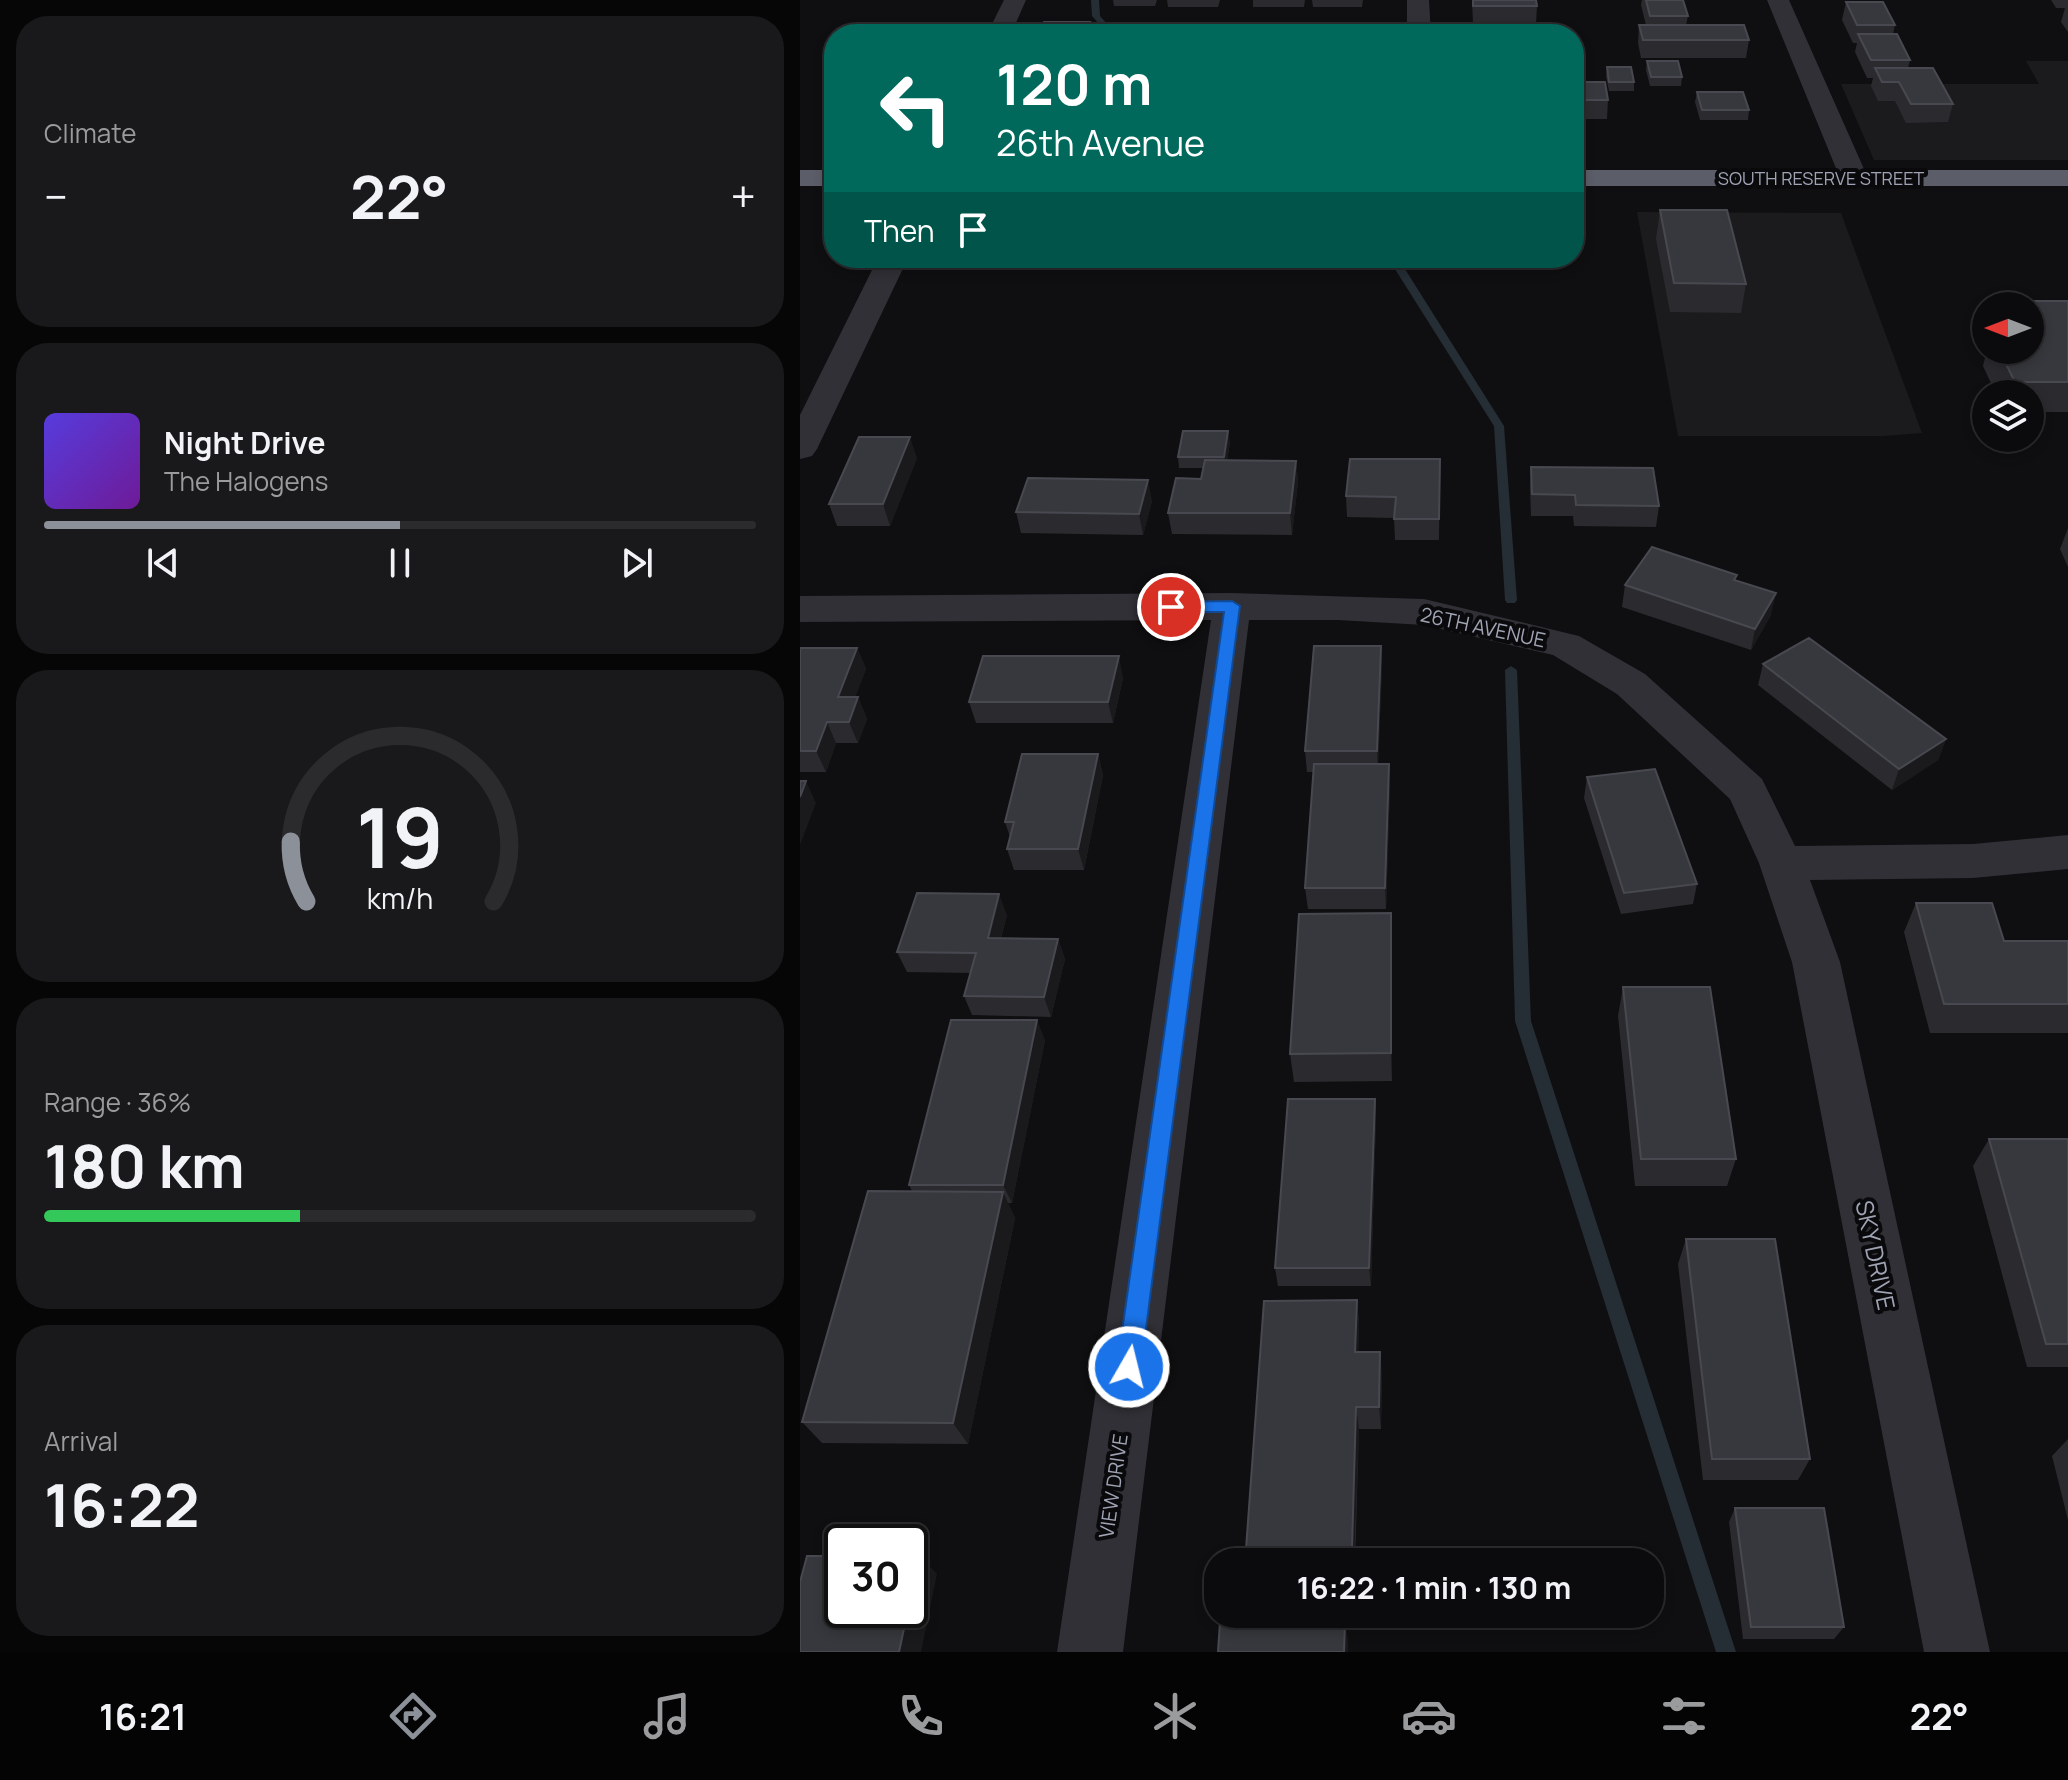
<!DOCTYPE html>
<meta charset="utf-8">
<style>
:root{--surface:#0b0b0d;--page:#19191b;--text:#f1f3f6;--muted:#9a9b9d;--line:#2b2b2e;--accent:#8c9099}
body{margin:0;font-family:Manrope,sans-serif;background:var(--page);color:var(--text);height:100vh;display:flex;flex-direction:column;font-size:30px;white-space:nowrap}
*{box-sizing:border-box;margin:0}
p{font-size:26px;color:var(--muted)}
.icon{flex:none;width:44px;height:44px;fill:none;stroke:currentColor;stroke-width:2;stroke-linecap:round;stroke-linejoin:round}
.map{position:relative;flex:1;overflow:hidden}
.details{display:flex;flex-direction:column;gap:16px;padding:16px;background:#060607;width:800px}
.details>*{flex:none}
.banner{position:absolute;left:24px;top:24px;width:760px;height:244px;border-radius:32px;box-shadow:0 4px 12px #0003,0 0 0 2px var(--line);background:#00695c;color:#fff;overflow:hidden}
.needle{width:52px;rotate:270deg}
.controls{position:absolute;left:1172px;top:292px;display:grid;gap:16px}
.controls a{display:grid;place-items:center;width:72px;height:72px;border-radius:50%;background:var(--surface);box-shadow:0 4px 12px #0003,0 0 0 2px var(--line);font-size:40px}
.speed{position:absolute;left:24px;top:1524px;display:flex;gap:16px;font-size:40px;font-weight:700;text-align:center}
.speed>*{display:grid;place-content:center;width:104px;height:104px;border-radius:50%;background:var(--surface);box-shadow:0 4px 12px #0003,0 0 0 2px var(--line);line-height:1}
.speed .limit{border:4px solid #111;border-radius:12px;background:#fff;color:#111}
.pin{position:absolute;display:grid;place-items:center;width:68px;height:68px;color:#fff;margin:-34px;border:4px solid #fff;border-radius:50%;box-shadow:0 2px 8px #0007}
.me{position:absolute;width:88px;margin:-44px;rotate:8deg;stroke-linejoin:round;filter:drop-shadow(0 0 6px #0008)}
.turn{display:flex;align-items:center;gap:28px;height:168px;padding:0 40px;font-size:36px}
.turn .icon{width:104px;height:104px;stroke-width:2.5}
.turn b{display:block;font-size:56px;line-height:68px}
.then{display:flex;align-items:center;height:76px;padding:0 40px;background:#0003;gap:16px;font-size:30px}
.big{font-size:60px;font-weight:700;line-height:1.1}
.details .card{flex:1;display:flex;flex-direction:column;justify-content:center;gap:12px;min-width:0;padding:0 28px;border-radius:32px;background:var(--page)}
.details .dial{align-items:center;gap:0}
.dial svg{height:208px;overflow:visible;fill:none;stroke:var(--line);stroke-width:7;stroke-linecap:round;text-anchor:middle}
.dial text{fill:var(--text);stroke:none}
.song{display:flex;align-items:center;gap:24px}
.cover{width:96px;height:96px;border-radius:12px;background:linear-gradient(135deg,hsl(250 70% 55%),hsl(280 70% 35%))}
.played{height:8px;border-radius:4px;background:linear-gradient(90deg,var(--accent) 50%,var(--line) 50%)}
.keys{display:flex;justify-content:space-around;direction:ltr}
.heat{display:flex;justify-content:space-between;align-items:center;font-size:44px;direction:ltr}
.charge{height:12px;border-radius:6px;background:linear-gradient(90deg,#34c759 36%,var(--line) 0)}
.trip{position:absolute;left:404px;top:1548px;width:460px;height:80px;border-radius:32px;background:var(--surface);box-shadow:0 4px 12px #0003,0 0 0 2px var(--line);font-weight:700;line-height:80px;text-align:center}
.tab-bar{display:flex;height:128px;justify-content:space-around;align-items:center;background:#040405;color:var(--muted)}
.tab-bar .icon{width:56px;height:56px}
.tab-bar .current{color:var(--accent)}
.tab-bar b{font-size:36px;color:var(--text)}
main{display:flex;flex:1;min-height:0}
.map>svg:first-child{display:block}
.built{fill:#1b1b1e}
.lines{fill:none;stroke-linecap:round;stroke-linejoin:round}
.stream{fill:#252d35;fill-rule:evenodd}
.street{fill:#303036;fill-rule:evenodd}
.highway{fill:#5b5e68;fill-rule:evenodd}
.wall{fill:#2b2b2f}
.shaded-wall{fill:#1a1a1d}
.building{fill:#37383d;stroke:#484950;stroke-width:2}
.route{fill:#1a73e8;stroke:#114b97;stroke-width:2}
.labels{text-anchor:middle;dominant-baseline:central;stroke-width:8;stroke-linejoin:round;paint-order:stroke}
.far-street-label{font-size:18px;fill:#9fa3b3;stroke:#0a0a0c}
.street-label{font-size:20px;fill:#9fa3b3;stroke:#0a0a0c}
.near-street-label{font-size:24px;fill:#9fa3b3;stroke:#0a0a0c}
</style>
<main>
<section class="details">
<div class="card"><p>Climate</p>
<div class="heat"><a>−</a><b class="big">22°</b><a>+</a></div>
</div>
<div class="card">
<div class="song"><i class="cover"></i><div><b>Night Drive</b><p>The Halogens</p></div></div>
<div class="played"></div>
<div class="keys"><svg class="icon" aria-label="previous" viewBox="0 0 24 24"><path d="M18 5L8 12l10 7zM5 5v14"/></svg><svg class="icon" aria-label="pause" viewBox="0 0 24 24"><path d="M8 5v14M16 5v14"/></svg><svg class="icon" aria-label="next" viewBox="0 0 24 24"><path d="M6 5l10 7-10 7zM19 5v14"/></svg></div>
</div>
<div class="card dial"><svg viewBox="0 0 100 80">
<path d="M14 69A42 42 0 1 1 86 69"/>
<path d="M14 69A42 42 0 0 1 8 46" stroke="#8c9099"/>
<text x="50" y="56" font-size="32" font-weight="700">19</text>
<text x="50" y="72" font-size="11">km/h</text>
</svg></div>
<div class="card"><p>Range · 36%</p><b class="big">180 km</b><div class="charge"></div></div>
<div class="card"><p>Arrival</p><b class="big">16:22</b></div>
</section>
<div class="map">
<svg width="1268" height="1652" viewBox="0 0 1268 1652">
<rect width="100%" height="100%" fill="#0f0f11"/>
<!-- built -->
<path class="built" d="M 1226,61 L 1268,61 L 1268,160 L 1074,160 L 1041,84 L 1239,84 Z
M 837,212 L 1041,213 L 1122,433 L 1084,436 L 878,436 Z"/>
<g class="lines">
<!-- stream -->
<path class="stream" d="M 291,0 L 299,0 L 300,16 L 316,34 L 308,34 L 292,16 Z
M 588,258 L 598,258 L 704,426 L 717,600 L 715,603 L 707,603 L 705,600 L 694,426 Z
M 711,666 L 717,670 L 731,1021 L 936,1652 L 916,1652 L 715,1021 L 705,670 Z"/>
<!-- street -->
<path class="street" d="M 204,0 L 226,0 L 211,34 L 187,34 Z
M 607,0 L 629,0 L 631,34 L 607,34 Z
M 967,0 L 989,0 L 1068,178 L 1064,184 L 1044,184 L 1040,178 Z
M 78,258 L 108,258 L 17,449 L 12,456 L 0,459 L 0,415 Z
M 432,593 L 624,599 L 779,636 L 845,674 L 962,779 L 995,846 L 1173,844 L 1268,835 L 1268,869 L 1173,878 L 1010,880 L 1040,962 L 1190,1652 L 1124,1652 L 992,962 L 959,863 L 930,799 L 817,694 L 753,655 L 624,625 L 538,620 L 449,620 L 323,1652 L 257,1652 L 411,620 L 0,622 L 0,596 Z"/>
<!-- highway -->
<path class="highway" d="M 0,170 L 34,170 L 34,186 L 0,186 Z
M 774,170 L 1268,170 L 1268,186 L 774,186 Z"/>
</g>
<!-- wall -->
<path class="wall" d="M 313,0 L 357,0 L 355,6 L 314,6 Z
M 367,0 L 420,0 L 418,7 L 368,7 Z
M 453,0 L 505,0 L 504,7 L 453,7 Z
M 512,0 L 563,0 L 562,7 L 513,7 Z
M 672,0 L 737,6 L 736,24 L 673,24 Z
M 842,0 L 883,0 L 888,16 L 886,25 L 949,40 L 946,58 L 841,58 L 838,43 L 839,25 L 846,25 L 841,5 Z
M 1251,0 L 1268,0 L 1268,32 L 1261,22 L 1265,8 L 1256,8 Z
M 1046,2 L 1095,25 L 1093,34 L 1110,60 L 1108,68 L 1153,104 L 1148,122 L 1106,123 L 1095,101 L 1078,101 L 1071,86 L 1073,78 L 1067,78 L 1055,52 L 1057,43 L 1053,43 L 1042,20 Z
M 847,61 L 882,77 L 881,86 L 850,86 L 846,70 Z
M 807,67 L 834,82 L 834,91 L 809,91 L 806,76 Z
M 774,82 L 808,100 L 807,119 L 774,119 Z
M 897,92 L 949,110 L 948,120 L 900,120 L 895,102 Z
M 860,210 L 946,284 L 941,313 L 870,312 L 856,239 Z
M 1197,301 L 1268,301 L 1268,412 L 1230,412 L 1230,394 L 1196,394 L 1183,366 L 1187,350 L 1230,350 L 1230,306 L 1196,306 Z
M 430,442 L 427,461 L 496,461 L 498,482 L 492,535 L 372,534 L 368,513 L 401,479 L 403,468 L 379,468 L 378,457 Z
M 117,458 L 90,526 L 37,526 L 29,504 Z
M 640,459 L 639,540 L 595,540 L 594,518 L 547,517 L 546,496 Z
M 731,467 L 859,506 L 856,527 L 774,526 L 773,516 L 731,516 L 730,488 Z
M 352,501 L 343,535 L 221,533 L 216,512 Z
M 1268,528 L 1268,567 L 1260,549 Z
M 936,580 L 971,615 L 951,650 L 822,607 L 825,585 Z
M 581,646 L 582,667 L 578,764 L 590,785 L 586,909 L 508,909 L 505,888 L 514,772 L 507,772 L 505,751 Z
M 0,648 L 57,648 L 66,669 L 55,697 L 58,697 L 67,719 L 58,743 L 36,743 L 26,772 L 0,772 Z
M 963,664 L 1146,739 L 1138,760 L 1092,790 L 958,685 Z
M 323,678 L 313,723 L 176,723 L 169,702 Z
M 298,754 L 303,775 L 284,870 L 214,870 L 207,849 L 210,837 L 205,822 Z
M 787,777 L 897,884 L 893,904 L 821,914 L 784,798 Z
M 1116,903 L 1204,941 L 1268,941 L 1268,1033 L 1130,1033 L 1104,932 Z
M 591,913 L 592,1081 L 494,1082 L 490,1054 Z
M 207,915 L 201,938 L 258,939 L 265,959 L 251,1017 L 172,1015 L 164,996 L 171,973 L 107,972 L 97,952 Z
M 823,987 L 936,1159 L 927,1186 L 835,1186 L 818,1016 Z
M 245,1040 L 212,1203 L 208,1203 L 215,1218 L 168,1444 L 22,1443 L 2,1422 L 112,1191 L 109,1185 Z
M 575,1099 L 576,1118 L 571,1286 L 478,1286 L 475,1268 Z
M 1189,1139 L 1268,1139 L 1268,1367 L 1227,1367 L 1173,1166 Z
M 886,1239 L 1010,1459 L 998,1480 L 903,1480 L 878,1264 Z
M 557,1300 L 559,1324 L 558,1352 L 582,1374 L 581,1429 L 559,1429 L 555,1562 L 450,1562 L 446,1549 Z
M 1268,1439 L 1268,1520 L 1252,1456 Z
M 935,1508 L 1044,1627 L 1034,1639 L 943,1639 L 929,1522 Z"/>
<!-- shaded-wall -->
<path class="shaded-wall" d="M 290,22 L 292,34 L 286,34 Z
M 428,431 L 430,442 L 426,468 L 424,457 Z
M 110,437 L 117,458 L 90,526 L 83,504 Z
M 496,461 L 498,482 L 492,535 L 490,513 Z
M 348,480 L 352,501 L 343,535 L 339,514 Z
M 976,593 L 971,615 L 951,650 L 955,629 Z
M 581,646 L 582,667 L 578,772 L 577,751 Z
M 57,648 L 66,669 L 47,719 L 38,697 Z
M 319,656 L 323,678 L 313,723 L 308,702 Z
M 58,697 L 67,719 L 58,743 L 49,722 Z
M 27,722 L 36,743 L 26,772 L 16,751 Z
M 1146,739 L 1138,760 L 1092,790 L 1099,769 Z
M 298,754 L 303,775 L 284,870 L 278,849 Z
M 589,764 L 590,785 L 586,909 L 585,888 Z
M 6,781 L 16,803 L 0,845 L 0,797 Z
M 199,894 L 207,915 L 195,958 L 188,938 Z
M 591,913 L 592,942 L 592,1081 L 591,1053 Z
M 258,939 L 265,959 L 251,1017 L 244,997 Z
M 237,1020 L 245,1040 L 212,1203 L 203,1185 Z
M 575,1099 L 576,1118 L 571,1286 L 569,1268 Z
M 203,1192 L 215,1218 L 168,1444 L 153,1423 Z
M 557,1300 L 559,1324 L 558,1374 L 555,1352 Z
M 580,1352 L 582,1374 L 581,1429 L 579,1407 Z
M 556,1407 L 559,1429 L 554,1562 L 552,1548 Z
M 120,1556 L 137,1574 L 121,1652 L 99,1652 L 108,1610 L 110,1610 L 110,1603 Z
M 545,1622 L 548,1639 L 548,1652 L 544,1652 Z"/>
<!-- building -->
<path class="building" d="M 673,0 L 736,0 L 737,6 L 673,6 Z
M 846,0 L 883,0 L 888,16 L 850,16 Z
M 1046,2 L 1083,2 L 1095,25 L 1057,25 Z
M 244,22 L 290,22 L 286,34 L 239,34 Z
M 839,25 L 944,25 L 949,40 L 843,40 Z
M 711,32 L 740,32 L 740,34 L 711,34 Z
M 1058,34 L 1097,34 L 1110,60 L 1071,60 Z
M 847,61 L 878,61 L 882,77 L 851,77 Z
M 807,67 L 831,67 L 834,82 L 809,82 Z
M 1075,68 L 1133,68 L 1153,104 L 1111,104 L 1099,82 L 1082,82 Z
M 774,82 L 805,82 L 808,100 L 774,100 Z
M 897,92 L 943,92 L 949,110 L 902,110 Z
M 860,210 L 927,210 L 946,284 L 874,283 Z
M 1197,301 L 1268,301 L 1268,382 L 1215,382 L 1199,350 L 1230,350 L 1230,306 L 1200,306 Z
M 383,431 L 428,431 L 424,457 L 378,457 Z
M 59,437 L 110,437 L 83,504 L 29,504 Z
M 550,459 L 640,459 L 639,519 L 594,519 L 596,497 L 546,496 Z
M 405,460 L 496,461 L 490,513 L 368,513 L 376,478 L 401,479 Z
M 731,467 L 853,468 L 859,506 L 776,505 L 775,495 L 732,494 Z
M 228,478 L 348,480 L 339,514 L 216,512 Z
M 852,547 L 937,575 L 934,580 L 976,593 L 955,629 L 825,585 Z
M 1009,638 L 1146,739 L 1099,769 L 963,664 Z
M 514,646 L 581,646 L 577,751 L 505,751 Z
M 0,648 L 57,648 L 38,697 L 58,697 L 49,722 L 27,722 L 16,751 L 0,751 Z
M 183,656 L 319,656 L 308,702 L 169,702 Z
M 222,754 L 298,754 L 278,849 L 207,849 L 214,822 L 205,822 Z
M 514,764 L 589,764 L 585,888 L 505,888 Z
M 855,769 L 897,884 L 824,893 L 787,777 Z
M 0,781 L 6,781 L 0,797 Z
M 117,893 L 199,894 L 188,938 L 258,939 L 244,997 L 164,996 L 176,953 L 97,952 Z
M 1116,903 L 1192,903 L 1204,941 L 1268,941 L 1268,1004 L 1144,1004 Z
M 591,913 L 591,1053 L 490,1054 L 499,914 Z
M 823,987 L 910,987 L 936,1159 L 841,1159 Z
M 151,1020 L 237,1020 L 203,1185 L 109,1185 Z
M 488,1099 L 575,1099 L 569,1268 L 475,1268 Z
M 1189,1139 L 1268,1139 L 1268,1344 L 1246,1344 Z
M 68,1191 L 203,1192 L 153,1423 L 2,1422 Z
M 886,1239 L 975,1239 L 1010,1459 L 912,1459 Z
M 557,1300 L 555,1352 L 580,1352 L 579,1407 L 556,1407 L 552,1548 L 446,1549 L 464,1301 Z
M 935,1508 L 1024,1508 L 1044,1627 L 951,1627 Z
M 7,1556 L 42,1556 L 42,1610 L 108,1610 L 99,1652 L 0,1652 L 0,1582 Z
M 110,1556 L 120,1556 L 110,1603 Z
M 420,1622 L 545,1622 L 544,1652 L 418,1652 Z"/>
<!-- route -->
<path class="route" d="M 432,601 L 440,606 L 341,1367 L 337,1375 L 329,1379 L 320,1375 L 317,1367 L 424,612 L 371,612 L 363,607 L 371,602 Z"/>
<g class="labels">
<!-- far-street labels -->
<g class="far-street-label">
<text x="1021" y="178">SOUTH RESERVE STREET</text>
</g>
<!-- street labels -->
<g class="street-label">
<text transform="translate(683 627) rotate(12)">26TH AVENUE</text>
<text transform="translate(313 1486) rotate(-82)">VIEW DRIVE</text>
</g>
<!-- near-street labels -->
<g class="near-street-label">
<text transform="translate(1076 1255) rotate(78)">SKY DRIVE</text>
</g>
</g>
</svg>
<div class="controls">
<a><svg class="needle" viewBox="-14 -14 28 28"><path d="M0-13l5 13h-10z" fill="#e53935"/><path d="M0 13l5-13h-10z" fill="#9a9b9d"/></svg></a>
<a><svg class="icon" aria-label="layers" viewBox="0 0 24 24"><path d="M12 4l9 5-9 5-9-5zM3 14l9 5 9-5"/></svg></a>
</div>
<div class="speed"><div class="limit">30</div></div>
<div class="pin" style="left:371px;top:607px;background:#d93025"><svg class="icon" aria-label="arrive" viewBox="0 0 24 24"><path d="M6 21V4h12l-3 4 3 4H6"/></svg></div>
<svg class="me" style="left:329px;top:1367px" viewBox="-20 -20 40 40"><circle r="17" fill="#1a73e8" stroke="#fff" stroke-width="3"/><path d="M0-11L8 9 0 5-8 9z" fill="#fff"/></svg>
<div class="trip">16:22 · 1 min · 130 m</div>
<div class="banner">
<div class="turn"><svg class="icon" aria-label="left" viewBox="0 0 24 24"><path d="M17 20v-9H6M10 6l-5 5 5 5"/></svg><div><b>120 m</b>26th Avenue</div></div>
<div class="then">Then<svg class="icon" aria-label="arrive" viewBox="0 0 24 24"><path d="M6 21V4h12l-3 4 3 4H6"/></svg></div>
</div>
</div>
</main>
<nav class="tab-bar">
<b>16:21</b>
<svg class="icon current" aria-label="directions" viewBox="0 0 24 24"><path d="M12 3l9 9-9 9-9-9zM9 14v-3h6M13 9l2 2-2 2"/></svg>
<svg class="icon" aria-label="music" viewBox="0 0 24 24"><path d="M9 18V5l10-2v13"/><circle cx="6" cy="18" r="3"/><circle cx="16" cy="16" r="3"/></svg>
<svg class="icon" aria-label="phone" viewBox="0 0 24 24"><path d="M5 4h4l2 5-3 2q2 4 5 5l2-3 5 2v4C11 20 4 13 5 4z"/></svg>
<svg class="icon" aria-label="climate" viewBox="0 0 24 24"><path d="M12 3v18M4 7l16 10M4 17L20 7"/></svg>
<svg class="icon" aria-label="car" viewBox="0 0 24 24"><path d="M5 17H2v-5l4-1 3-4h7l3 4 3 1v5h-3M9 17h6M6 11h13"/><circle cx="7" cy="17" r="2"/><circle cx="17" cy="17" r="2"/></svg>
<svg class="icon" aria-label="filters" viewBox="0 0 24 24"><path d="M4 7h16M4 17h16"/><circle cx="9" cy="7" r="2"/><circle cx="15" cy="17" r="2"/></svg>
<b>22°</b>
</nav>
